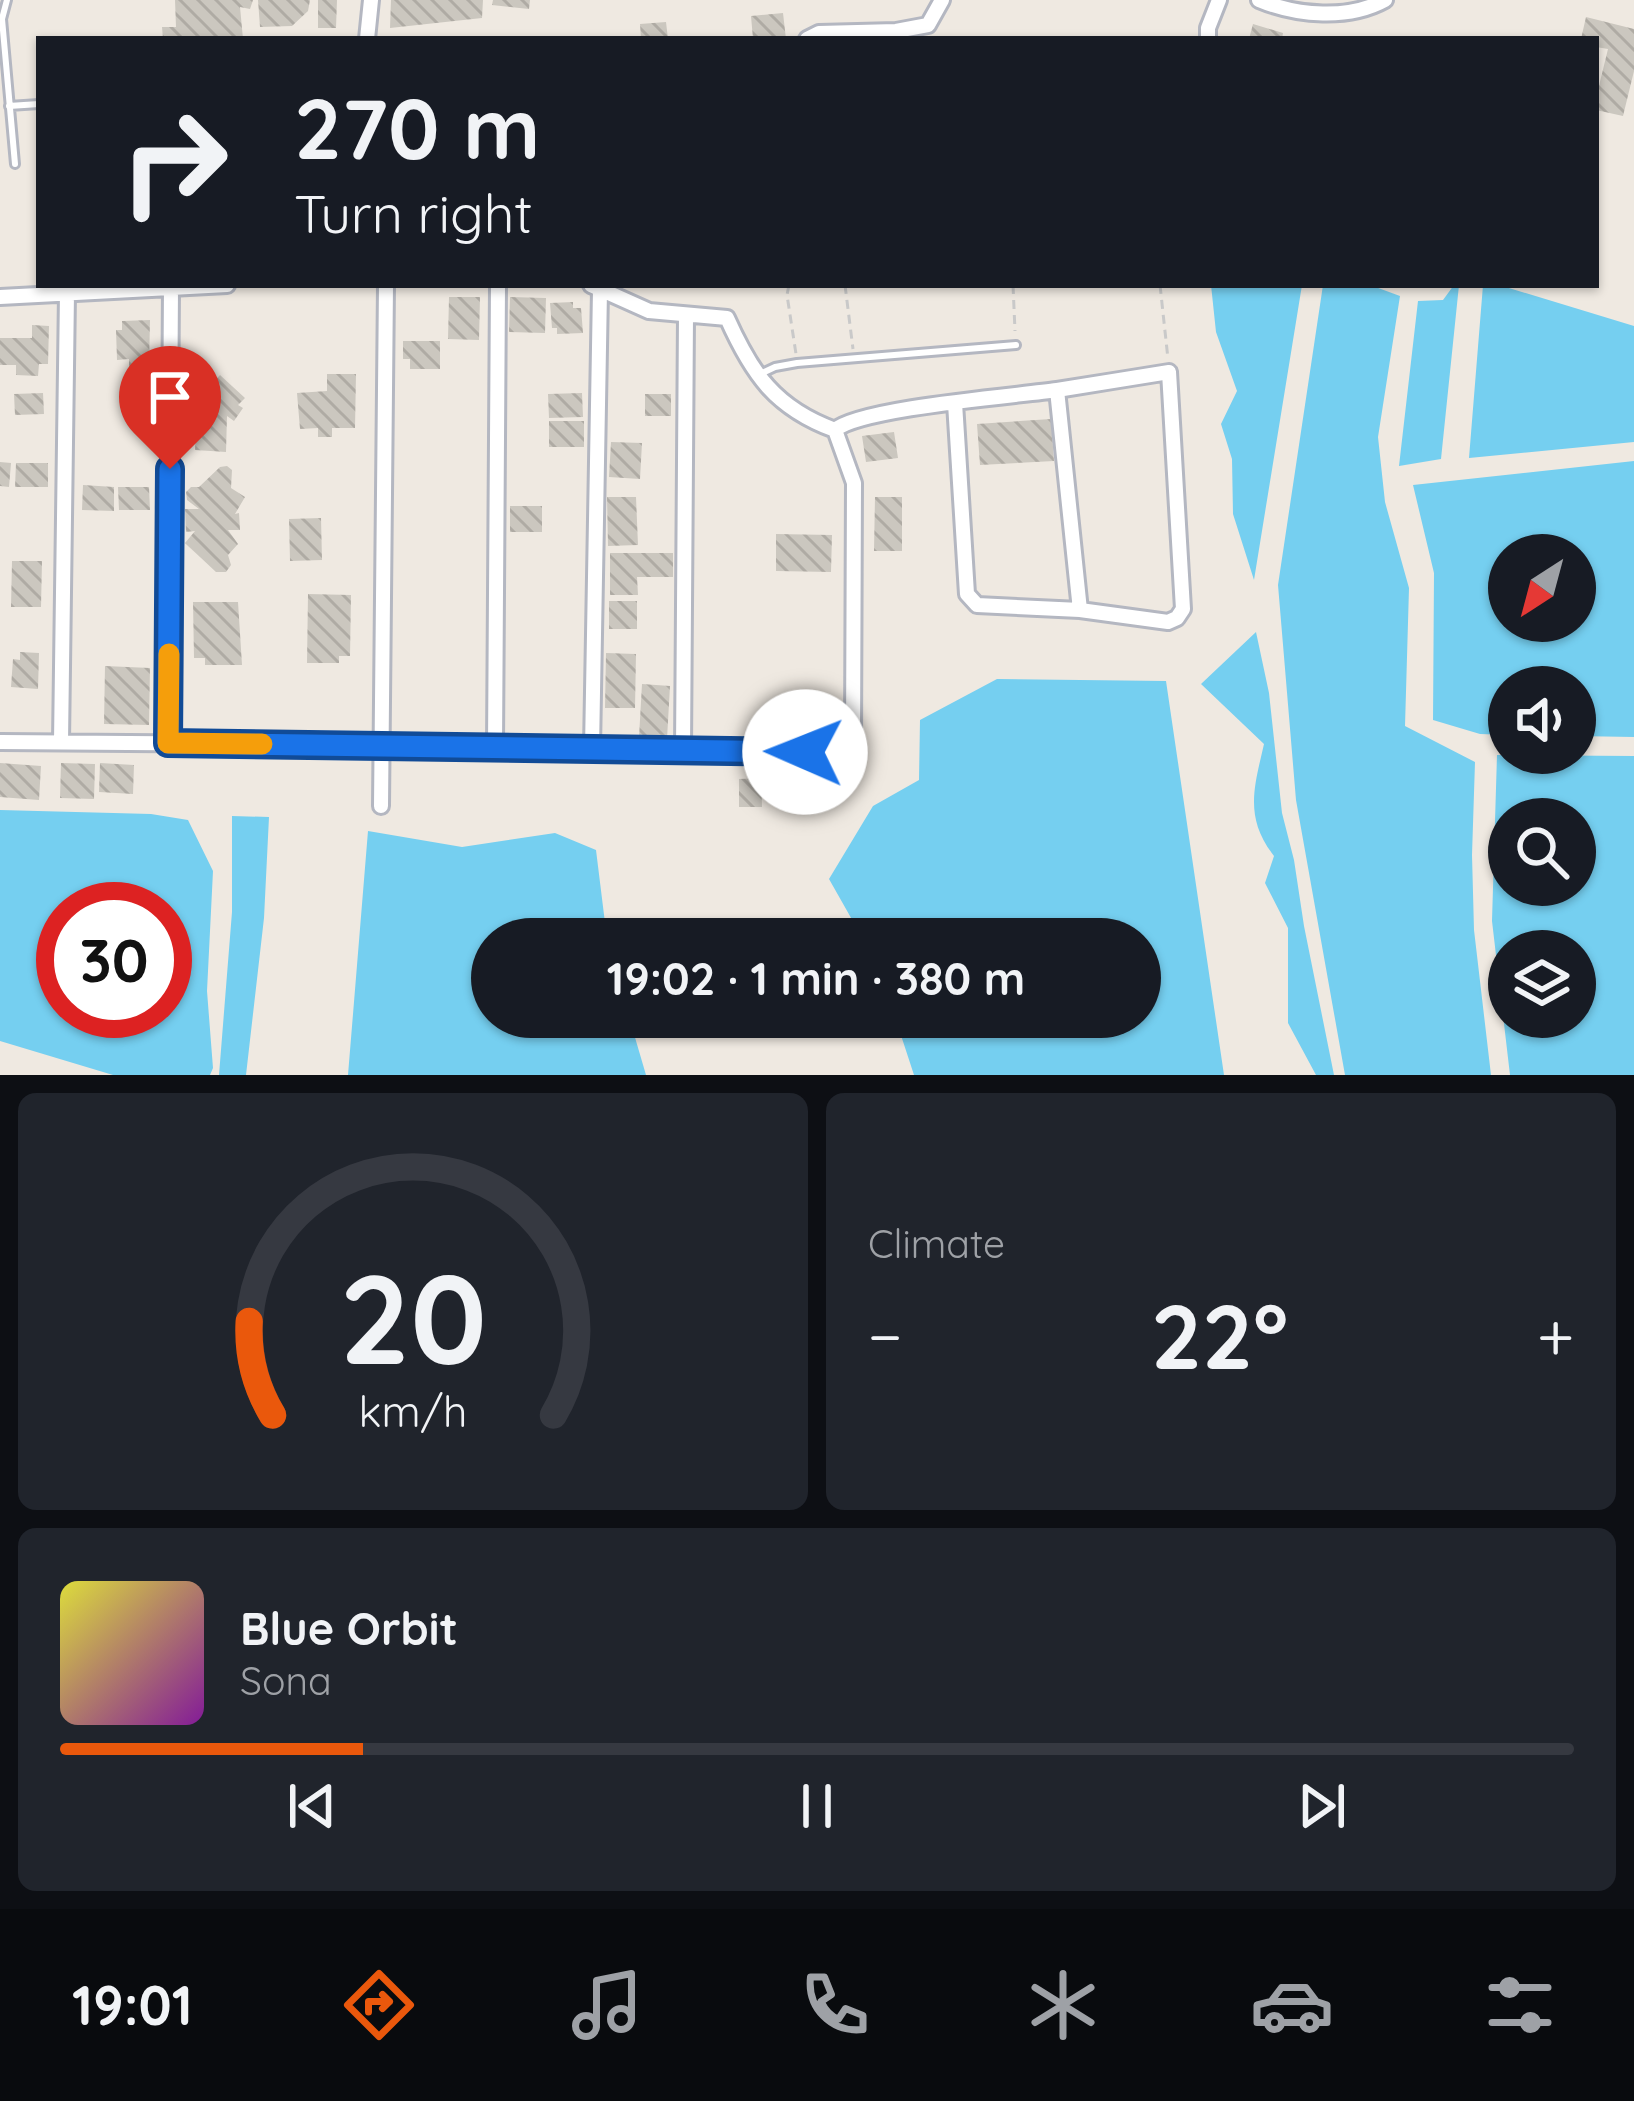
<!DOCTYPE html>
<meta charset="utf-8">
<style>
:root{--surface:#171b24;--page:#20242c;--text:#f1f3f6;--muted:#9ea1a6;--line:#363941;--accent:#ea580c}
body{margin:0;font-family:Quicksand,sans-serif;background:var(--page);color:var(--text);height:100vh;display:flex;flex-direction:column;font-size:45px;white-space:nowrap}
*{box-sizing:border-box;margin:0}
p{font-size:39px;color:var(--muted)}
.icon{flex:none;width:66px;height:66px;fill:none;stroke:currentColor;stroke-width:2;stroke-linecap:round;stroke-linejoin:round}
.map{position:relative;height:1075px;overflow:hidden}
.drawer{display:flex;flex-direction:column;gap:18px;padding:18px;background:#0d0f14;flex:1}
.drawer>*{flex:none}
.banner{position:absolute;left:36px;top:36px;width:1563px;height:252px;border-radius:0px;box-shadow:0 3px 9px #0004;background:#171b24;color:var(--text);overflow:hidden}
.needle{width:78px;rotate:216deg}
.buttons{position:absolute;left:1488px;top:534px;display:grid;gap:24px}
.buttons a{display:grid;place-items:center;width:108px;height:108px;border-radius:50%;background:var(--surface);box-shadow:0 3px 9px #0004;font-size:60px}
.speed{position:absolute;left:36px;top:882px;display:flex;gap:24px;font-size:60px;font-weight:700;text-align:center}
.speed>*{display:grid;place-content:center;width:156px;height:156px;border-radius:50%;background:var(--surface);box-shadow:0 3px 9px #0004;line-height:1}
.speed .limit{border:18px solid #d22;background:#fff;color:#111}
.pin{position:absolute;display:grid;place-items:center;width:102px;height:102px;color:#fff;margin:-123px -51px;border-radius:50% 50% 50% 0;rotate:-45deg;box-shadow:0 0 12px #0007}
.pin .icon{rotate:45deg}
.me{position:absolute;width:132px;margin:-66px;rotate:271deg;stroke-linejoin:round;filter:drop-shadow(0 0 9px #0008)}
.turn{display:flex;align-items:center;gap:42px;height:252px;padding:0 60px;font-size:54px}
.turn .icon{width:156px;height:156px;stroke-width:2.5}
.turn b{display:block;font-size:84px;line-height:102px}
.big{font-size:90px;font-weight:700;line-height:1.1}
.drawer .tile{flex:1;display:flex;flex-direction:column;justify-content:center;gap:18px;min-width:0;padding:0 42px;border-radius:18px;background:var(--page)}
.drawer .dial{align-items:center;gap:0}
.dial svg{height:312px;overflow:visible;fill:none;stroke:var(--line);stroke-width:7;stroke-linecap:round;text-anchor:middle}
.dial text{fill:var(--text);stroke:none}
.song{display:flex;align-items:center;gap:36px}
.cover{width:144px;height:144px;border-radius:18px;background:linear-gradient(135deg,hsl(60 70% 55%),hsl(290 70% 35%))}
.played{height:12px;border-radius:6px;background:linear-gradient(90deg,var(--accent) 20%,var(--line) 20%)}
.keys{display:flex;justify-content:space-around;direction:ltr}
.heat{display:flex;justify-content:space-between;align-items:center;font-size:66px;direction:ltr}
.drawer .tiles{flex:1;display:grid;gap:18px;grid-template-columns:1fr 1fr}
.tile:last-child{grid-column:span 2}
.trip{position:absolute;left:471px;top:918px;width:690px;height:120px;border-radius:60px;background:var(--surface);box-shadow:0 3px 9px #0004;font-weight:700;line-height:120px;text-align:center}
.tabs{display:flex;height:192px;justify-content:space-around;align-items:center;background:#090b0e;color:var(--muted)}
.tabs .icon{width:84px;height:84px}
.tabs .selected{color:var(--accent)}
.tabs b{font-size:54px;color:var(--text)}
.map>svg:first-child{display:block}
.water{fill:#75cff0;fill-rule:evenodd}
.building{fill:url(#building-back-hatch)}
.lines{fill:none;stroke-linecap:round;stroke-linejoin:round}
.lane-casing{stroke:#b4b7c1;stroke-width:12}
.street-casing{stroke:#b4b7c1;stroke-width:20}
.path{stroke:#c9c9c9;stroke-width:3;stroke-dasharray:9 6;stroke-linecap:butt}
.lane{stroke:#fff;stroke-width:6}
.street{stroke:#fff;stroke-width:14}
.route-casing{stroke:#114b97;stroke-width:30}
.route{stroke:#1a73e8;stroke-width:21}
.slow{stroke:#f59e0b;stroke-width:21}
</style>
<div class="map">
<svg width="1634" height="1075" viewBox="0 0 1634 1075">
<defs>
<pattern id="building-back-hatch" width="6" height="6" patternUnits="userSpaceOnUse" patternTransform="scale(3)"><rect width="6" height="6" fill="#cbc7bf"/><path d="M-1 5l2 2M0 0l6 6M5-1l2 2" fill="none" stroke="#afaba4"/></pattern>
</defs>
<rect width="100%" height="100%" fill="#efe9e1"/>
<!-- water -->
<path class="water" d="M 1211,285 L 1302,285 L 1254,580 L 1233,514 L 1232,459 L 1221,424 L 1237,391 L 1216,332 Z
M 1323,285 L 1370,285 L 1400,296 L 1378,437 L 1385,502 L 1409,588 L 1405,726 L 1475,762 L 1472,855 L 1474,930 L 1491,1075 L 1345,1075 L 1296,800 L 1278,585 Z
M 1454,285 L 1459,285 L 1441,459 L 1399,466 L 1418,301 L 1443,300 Z
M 1483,285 L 1499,285 L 1634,326 L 1634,442 L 1469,458 Z
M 1634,461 L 1634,737 L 1575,736 L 1575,687 L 1509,687 L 1509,735 L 1480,734 L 1433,720 L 1434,573 L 1413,485 ZM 1575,555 L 1575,621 L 1509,621 L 1509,555 Z
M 1256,632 L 1269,693 L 1282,813 L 1294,860 L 1304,926 L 1334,1075 L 1316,1075 L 1288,1023 L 1288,928 L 1265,883 L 1274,856 C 1244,817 1254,788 1264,744 L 1201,684 Z
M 997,679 L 1166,681 L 1224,1075 L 914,1075 L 895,1017 L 1140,1017 L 1140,939 L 863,939 L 829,879 L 873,806 L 919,780 L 920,720 Z
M 1497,755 L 1634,756 L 1634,1075 L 1510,1075 L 1492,921 ZM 1509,819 L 1575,819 L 1575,885 L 1509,885 ZM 1509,951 L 1575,951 L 1575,1017 L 1509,1017 Z
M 0,810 L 151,814 L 188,820 L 213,871 L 207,991 L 213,1068 L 210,1075 L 113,1075 L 0,1041 ZM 63,909 L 165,909 L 165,1011 L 63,1011 Z
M 232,816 L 269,817 L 264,918 L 246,1075 L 219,1075 L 232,912 Z
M 368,831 L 462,847 L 555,833 L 596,850 L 607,939 L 492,939 L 492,1017 L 629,1017 L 646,1075 L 348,1075 Z"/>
<!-- building -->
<path class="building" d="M 175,0 L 253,0 L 250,9 L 240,7 L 243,39 L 163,39 L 162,27 L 176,27 Z
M 258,0 L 310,0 L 308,11 L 292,26 L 260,27 Z
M 318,0 L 337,0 L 336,28 L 318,28 Z
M 391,0 L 483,0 L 482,18 L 390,28 Z
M 493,0 L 530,0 L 529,9 L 492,5 Z
M 783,13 L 786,39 L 753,39 L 751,16 Z
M 1586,17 L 1634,29 L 1634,71 L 1623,116 L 1596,110 L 1596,98 L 1608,49 L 1596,47 L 1596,39 L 1581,39 Z
M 666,22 L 668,39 L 641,39 L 640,24 Z
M 1253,24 L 1283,33 L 1282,39 L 1249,39 Z
M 449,297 L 480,297 L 479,340 L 448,339 Z
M 510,297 L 546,298 L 545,333 L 509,332 Z
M 573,302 L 573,308 L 581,308 L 583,333 L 557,334 L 557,328 L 552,328 L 550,303 Z
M 150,320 L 149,367 L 129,367 L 129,359 L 117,360 L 116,330 L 122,330 L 122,321 Z
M 32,325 L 49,326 L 48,364 L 39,364 L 38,376 L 16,375 L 16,365 L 0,365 L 0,338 L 32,338 Z
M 403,341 L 440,341 L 440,369 L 410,369 L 410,359 L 403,359 Z
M 327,374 L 356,374 L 355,428 L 332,428 L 332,437 L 318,437 L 318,428 L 300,429 L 297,393 L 327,391 Z
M 220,375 L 245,398 L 238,405 L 243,408 L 234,421 L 227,416 L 226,452 L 195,450 L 197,414 L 189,408 L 199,397 L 193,393 L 202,380 L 210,386 Z
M 43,393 L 44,414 L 15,415 L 14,394 Z
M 582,393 L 583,417 L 549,418 L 548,394 Z
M 645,394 L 671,394 L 671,416 L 645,416 Z
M 1051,419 L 1054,461 L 980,465 L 977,424 Z
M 549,421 L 584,421 L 584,447 L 549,447 Z
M 894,432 L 898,458 L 866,462 L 862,436 Z
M 611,442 L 642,443 L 640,479 L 609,477 Z
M 0,462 L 11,463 L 9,487 L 0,486 Z
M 16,463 L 48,463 L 48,487 L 15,487 Z
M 227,466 L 232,470 L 231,488 L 245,497 L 235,514 L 239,513 L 240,530 L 228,530 L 238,544 L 228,555 L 231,565 L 226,572 L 216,572 L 185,543 L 195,531 L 186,532 L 185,509 L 199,509 L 187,500 L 186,492 L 191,487 L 199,487 L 220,467 Z
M 83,485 L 114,487 L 114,511 L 82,510 Z
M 118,487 L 149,487 L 150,510 L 119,510 Z
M 607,497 L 636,497 L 638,545 L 608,546 Z
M 875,497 L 902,497 L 902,551 L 874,551 Z
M 510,506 L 542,506 L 542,532 L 510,532 Z
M 321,518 L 322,560 L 290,561 L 289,519 Z
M 776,534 L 832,535 L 831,572 L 776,571 Z
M 610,553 L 673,553 L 673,577 L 637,577 L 638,595 L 610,595 Z
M 12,561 L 42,561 L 41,607 L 11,607 Z
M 308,594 L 351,595 L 350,656 L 339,656 L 339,663 L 307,663 Z
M 609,601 L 637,601 L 637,629 L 609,629 Z
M 193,602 L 238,602 L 242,665 L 205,665 L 205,658 L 194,658 Z
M 20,652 L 39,653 L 38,689 L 11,687 L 13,659 L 20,660 Z
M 606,653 L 636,654 L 635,708 L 605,708 Z
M 105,666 L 150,668 L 149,725 L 104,724 Z
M 642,684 L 670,686 L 667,739 L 639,737 Z
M 0,763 L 41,766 L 39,800 L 0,797 Z
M 61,763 L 95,764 L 94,799 L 60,798 Z
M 100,763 L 134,765 L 133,794 L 99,792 Z
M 761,778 L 762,807 L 739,807 L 739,779 Z"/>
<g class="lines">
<defs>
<path id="lane" d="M 7,0 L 2,19 L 15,164
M 9,106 L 39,104
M 760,374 L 775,367 L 797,363 L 1016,345"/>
<path id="street" d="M 1259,0 C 1297,16 1349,20 1385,0
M 367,39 L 371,0
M 807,39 L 819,33 L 896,31 L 928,25 L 942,0
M 1208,39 L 1208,28 L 1219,0
M 0,297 L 227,285
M 1057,390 L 1080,610
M 835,430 C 860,408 1015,396 1057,390 C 1094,384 1132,378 1169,372 L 1183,609 L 1177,618 L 1168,622 L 1080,610 L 977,605 L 967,594 L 955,403
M 0,742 L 495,746 L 846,753 L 853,741 L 854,483 L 835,430 C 775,408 752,374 727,318 L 649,311 L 591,285
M 61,742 L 67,293
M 168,743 L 171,287
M 495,746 L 498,285
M 592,749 L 600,290
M 683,750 L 686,316
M 381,806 L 386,285"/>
</defs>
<!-- lane casing -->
<use href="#lane" class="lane-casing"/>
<!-- street casing -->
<use href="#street" class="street-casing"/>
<!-- path -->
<path class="path" d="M 789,285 L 787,295 L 796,354
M 845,285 L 853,349
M 1013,285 L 1015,331
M 1160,285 L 1168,359"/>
<!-- lane -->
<use href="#lane" class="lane"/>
<!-- street -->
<use href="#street" class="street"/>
</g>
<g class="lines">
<defs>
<path id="route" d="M 170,469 L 168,743 L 805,752"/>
</defs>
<!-- route casing -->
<use href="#route" class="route-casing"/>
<!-- route -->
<use href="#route" class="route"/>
<!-- slow -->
<path class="slow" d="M 169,654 L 168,743 L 262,744"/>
</g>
</svg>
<div class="buttons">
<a><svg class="needle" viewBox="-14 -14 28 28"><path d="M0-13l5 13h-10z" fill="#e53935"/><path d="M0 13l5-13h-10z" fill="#9ea1a6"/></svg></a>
<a><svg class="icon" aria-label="sound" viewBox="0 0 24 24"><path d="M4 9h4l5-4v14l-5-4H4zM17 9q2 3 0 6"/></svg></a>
<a><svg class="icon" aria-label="search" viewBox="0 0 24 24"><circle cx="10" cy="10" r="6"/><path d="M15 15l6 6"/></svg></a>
<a><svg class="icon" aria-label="layers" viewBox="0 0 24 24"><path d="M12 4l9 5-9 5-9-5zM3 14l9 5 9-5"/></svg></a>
</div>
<div class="speed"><div class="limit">30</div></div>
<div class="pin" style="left:170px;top:469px;background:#d93025"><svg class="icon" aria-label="arrive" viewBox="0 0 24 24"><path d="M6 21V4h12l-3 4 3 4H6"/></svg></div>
<svg class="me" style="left:805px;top:752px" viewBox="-20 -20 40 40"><circle r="19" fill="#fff"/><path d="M0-13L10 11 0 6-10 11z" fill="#1a73e8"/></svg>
<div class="trip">19:02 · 1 min · 380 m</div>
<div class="banner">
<div class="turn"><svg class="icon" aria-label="right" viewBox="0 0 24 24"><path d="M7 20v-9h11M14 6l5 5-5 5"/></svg><div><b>270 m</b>Turn right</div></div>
</div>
</div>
<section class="drawer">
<div class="tiles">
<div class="tile dial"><svg viewBox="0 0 100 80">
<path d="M14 69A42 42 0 1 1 86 69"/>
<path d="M14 69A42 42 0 0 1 8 45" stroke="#ea580c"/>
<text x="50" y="56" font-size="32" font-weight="700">20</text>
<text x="50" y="72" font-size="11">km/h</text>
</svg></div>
<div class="tile"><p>Climate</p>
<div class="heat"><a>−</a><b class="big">22°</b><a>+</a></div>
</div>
<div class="tile">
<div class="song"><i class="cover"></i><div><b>Blue Orbit</b><p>Sona</p></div></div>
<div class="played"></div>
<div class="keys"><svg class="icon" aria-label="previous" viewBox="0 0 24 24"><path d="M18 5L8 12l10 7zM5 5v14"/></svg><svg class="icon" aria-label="pause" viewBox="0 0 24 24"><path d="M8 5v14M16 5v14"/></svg><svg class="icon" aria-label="next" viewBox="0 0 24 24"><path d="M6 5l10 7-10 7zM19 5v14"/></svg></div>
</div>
</div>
</section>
<nav class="tabs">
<b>19:01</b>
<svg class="icon selected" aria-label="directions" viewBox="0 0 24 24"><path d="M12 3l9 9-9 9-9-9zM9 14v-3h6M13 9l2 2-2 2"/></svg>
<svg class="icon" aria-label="music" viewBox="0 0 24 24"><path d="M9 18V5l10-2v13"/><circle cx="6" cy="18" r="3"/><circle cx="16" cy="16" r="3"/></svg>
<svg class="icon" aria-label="phone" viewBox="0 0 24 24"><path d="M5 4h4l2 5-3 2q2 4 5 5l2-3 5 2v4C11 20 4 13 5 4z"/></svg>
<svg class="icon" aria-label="climate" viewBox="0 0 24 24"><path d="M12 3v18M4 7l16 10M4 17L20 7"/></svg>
<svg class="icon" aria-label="car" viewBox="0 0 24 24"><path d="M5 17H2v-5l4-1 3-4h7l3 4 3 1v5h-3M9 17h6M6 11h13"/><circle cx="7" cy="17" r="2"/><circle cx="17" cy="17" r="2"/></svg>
<svg class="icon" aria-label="filters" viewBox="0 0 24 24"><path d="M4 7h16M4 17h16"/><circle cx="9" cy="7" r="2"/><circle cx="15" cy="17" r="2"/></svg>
</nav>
